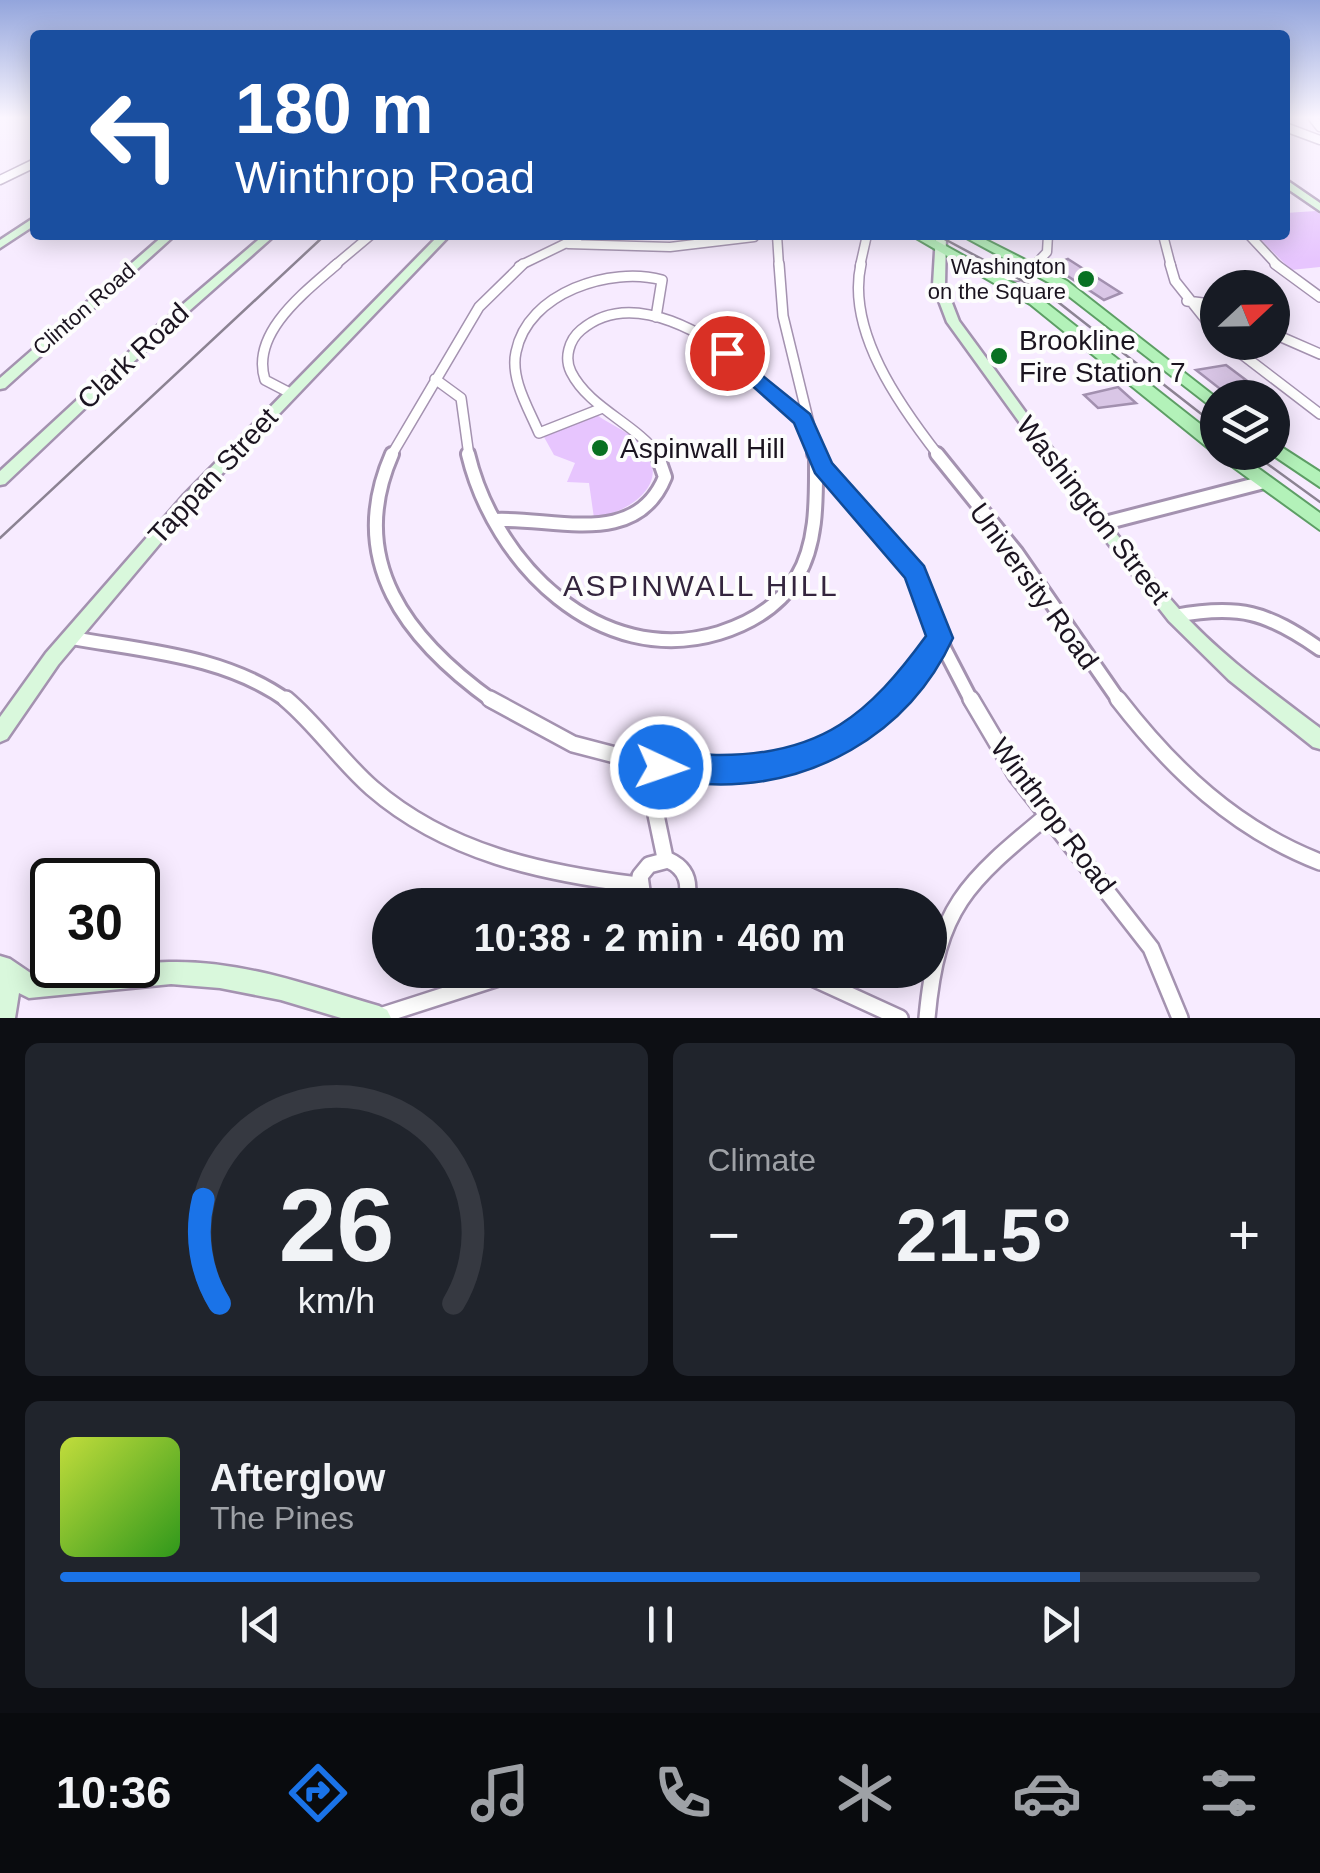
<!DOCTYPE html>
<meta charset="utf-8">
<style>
:root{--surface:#171b24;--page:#20242c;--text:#f1f3f6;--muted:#9ea1a6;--line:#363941;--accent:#1a73e8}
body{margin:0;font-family:Helvetica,sans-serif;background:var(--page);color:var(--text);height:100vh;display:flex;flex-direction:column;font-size:38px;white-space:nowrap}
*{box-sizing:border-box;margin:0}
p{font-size:32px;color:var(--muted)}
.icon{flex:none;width:55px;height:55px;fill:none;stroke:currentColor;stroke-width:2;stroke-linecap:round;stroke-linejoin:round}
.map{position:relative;height:1018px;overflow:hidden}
.side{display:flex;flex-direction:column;gap:25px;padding:25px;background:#0d0f14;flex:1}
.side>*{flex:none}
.top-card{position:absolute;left:30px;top:30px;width:1260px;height:210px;border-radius:10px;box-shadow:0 5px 25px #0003;background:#1a4fa0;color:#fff;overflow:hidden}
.needle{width:65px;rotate:68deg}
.tools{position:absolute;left:1200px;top:270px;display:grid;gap:20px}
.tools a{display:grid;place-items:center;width:90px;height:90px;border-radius:50%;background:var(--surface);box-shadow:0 5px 25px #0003;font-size:50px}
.speed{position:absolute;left:30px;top:858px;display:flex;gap:20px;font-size:50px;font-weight:700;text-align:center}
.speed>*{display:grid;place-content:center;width:130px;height:130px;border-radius:50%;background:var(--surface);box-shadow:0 5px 25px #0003;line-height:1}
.speed .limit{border:5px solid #111;border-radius:15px;background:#fff;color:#111}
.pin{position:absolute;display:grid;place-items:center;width:85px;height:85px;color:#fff;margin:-42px;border:5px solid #fff;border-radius:50%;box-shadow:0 2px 10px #0007}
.me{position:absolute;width:110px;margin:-55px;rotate:93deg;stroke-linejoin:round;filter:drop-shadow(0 0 8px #0008)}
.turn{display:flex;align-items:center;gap:35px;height:210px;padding:0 40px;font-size:45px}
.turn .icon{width:130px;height:130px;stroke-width:2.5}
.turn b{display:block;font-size:70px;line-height:85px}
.big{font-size:75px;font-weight:800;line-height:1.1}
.side .tile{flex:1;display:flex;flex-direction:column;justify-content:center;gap:15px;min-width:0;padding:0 35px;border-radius:15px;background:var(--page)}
.side .dial{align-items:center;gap:0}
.dial svg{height:260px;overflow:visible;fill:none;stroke:var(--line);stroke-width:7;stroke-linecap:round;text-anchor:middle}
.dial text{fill:var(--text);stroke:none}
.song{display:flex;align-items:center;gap:30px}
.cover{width:120px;height:120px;border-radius:15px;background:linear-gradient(135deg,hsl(70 70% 55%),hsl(110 70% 35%))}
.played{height:10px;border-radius:5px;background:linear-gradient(90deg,var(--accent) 85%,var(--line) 85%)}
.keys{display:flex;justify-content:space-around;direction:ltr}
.heat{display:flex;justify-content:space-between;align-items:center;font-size:55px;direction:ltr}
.side .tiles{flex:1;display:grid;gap:25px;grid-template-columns:1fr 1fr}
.tile:last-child{grid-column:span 2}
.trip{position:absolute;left:372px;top:888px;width:575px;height:100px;border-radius:50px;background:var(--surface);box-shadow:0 5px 25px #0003;font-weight:800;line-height:100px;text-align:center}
.tabs{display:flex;height:160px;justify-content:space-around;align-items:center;background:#090b0e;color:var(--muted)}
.tabs .icon{width:70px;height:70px}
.tabs .selected{color:var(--accent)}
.tabs b{font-size:45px;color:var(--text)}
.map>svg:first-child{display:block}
.green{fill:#e7c5fe}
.building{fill:#d9c6e6;stroke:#a290af;stroke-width:2.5}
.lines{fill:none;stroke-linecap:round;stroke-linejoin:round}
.street-far3-casing{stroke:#a492b0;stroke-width:11}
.street-far2-casing{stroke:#a492b0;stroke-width:12}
.street-far1-casing{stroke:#a492b0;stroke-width:18}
.street-casing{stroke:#a492b0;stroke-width:20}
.secondary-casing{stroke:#a492b0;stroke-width:5}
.primary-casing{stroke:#5d9e65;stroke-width:4}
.street-far3{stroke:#fff;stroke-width:8}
.street-far2{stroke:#fff;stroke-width:9}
.street-far1{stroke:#fff;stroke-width:12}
.street{stroke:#fff;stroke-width:15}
.secondary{fill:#d9f8dc;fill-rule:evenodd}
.primary{fill:#b3f2b9;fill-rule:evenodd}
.tram{stroke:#8c8393;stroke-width:2.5}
.route{fill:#1a73e8;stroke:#114b97;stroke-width:2.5}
.poi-dot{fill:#087122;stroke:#fdfdfd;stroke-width:4}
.labels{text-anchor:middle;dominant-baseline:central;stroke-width:8;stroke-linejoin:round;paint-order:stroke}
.far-poi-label{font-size:22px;fill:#1b1420;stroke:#fdfdfd;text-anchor:end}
.far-street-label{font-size:22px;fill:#1b1420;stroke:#fdfdfd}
.poi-label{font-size:28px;fill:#1b1420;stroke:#fdfdfd;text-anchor:start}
.street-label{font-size:28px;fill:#1b1420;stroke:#fdfdfd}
.neighbourhood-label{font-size:30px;letter-spacing:2.5px;fill:#34253e;stroke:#fdfdfd}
</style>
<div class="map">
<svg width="1320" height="1018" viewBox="0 0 1320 1018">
<rect width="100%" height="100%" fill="#f7ebff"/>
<!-- green -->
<path class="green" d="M 1316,211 L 1320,214 L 1320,267 L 1291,270 L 1256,235 L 1285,235 L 1285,213 Z
M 597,415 C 612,426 631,432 642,446 C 674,484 628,513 594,518 L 589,483 L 567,482 L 575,463 L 554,455 L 544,437 Z"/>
<!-- building -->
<path class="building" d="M 1068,259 L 1121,293 L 1104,300 L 1051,265 Z
M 1226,365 L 1246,380 L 1230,385 L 1235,389 L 1224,392 L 1196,370 Z
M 1118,387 L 1136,403 L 1098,408 L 1084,395 Z"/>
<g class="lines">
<defs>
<path id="street-far3" d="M 1313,118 L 1320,127
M 1285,127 L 1320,140
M 0,180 L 35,163
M 777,235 L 779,266
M 1163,235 L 1171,266
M 1249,235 L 1278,266
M 568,244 L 670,247 L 754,237
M 334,266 L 371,235
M 519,266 L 583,235
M 860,266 L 867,235
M 1034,266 L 1047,252 L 1048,235"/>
<path id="street-far2" d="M 779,264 L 783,316 L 817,456
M 861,264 C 846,331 900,406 939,456
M 1170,264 L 1175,281 L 1218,335
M 1275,264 L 1320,297
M 995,275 L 1018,276 L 1037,264
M 1187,301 L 1218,305
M 1272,333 L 1320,354
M 1226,342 L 1320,414
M 435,379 L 461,398 L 469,456
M 290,393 L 265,380 C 250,333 305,292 337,264
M 600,409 L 539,433 C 529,409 510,379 516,352 C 528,292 611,266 662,280 L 656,317
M 391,456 L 479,307 L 523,264
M 659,456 C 635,423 589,408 571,372 C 564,358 569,340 581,330 C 633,286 711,336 752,372 C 770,388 782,407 803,419"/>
<path id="street-far1" d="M 392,454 C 345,561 407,640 494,702
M 468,454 C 494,563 599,669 719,633 C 751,623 779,607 797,577 C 818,542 816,496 816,457
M 814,454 L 915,573 L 945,650 L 972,702
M 937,454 L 1016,552 L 1120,702
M 495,520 C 554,517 636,549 665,477 L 657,454
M 1101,524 L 1264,482
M 1175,616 C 1239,604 1267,612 1320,649
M 72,638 C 145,651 227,656 289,702
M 894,702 L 940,638"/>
<path id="street" d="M 286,699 C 318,726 341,761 372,788 C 447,853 542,873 638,885
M 490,699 L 573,744 L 661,767 L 656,815 L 665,858
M 971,699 L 1016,775 L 1151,948 L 1180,1018
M 1118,699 C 1173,770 1235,829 1320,862
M 661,767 C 744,770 837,767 897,699
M 644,905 L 640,876 L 649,865 L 668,860 C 688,869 691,885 685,905
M 795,970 L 900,1018
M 377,1017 L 523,970
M 927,1018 C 937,907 966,883 1048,815"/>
<path id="secondary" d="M 1285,179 L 1320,203 L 1320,211 L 1285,187 Z
M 35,217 L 35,225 L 0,248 L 0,240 Z
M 164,235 L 175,235 L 5,388 L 0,389 L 0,378 Z
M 264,235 L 275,235 L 162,335 L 5,484 L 0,485 L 0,471 L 154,329 Z
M 439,235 L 450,235 L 194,503 L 58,665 L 7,739 L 0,742 L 0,717 L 46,653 L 184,495 Z
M 936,235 L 946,235 L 945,285 L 959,321 C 1031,418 1099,519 1179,609 C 1220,655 1271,691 1320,728 L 1320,749 L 1313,747 L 1229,680 L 1169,621 L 1096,528 L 947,322 L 933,285 Z
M 0,956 L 10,959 L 32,974 C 77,970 124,963 169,962 C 241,960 311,986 379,1006 L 387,1010 L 391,1018 L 341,1018 L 281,1000 L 220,988 L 171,984 L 29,998 L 19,993 L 15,1018 L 0,1018 Z"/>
<path id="primary" d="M 911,235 L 926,235 L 1040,298 L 1218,438 L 1218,452 L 1236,452 L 1320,513 L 1320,530 L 1218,456 L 1030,304 Z
M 961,235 L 976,235 L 1067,281 L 1218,399 L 1218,412 L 1057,287 Z
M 1272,441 L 1320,472 L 1320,487 L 1268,452 L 1272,452 Z"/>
</defs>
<!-- street-far3 casing -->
<use href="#street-far3" class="street-far3-casing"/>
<!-- street-far2 casing -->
<use href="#street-far2" class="street-far2-casing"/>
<!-- street-far1 casing -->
<use href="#street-far1" class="street-far1-casing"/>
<!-- street casing -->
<use href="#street" class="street-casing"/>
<!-- secondary casing -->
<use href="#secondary" class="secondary-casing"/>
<!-- primary casing -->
<use href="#primary" class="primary-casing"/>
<!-- street-far3 -->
<use href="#street-far3" class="street-far3"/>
<!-- street-far2 -->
<use href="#street-far2" class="street-far2"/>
<!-- street-far1 -->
<use href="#street-far1" class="street-far1"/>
<!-- street -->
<use href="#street" class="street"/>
<!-- secondary -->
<use href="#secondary" class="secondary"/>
<!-- primary -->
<use href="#primary" class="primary"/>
<!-- tram -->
<path class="tram" d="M 937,235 L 1049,295 L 1218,427
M 1251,452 L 1320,502
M 0,538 L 325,235"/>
</g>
<!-- sky -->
<linearGradient id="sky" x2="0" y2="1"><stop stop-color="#93a5dc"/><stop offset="0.45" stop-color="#fbf6ff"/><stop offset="1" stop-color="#fbf6ff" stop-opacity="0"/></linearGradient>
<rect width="1320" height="261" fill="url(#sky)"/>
<!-- route -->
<path class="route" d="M 727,347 L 810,414 L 832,463 L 924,566 L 953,638 C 908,736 809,790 704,784 C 686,783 667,784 651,777 L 646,767 L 651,757 C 672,748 698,755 720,755 C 822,755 869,714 926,636 L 905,578 L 815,473 L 794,423 L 720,357 L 718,353 Z"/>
<!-- markers -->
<g class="poi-dot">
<circle cx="1086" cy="279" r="10"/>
<circle cx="999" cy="356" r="10"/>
<circle cx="600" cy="448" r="10"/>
</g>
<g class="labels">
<!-- far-poi labels -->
<g class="far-poi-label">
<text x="1066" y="266">Washington<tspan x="1066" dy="25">on the Square</tspan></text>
</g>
<!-- far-street labels -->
<g class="far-street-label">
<text transform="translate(84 309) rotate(-41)">Clinton Road</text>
</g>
<!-- poi labels -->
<g class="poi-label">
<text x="1019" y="340">Brookline<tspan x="1019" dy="32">Fire Station 7</tspan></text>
<text x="620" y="448">Aspinwall Hill</text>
</g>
<!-- street labels -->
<g class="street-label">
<text transform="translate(133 356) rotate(-43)">Clark Road</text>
<text transform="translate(213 476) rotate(-47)">Tappan Street</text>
<text transform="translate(1093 510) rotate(52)">Washington Street</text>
<text transform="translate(1034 586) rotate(54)">University Road</text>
<text transform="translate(1053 816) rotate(53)">Winthrop Road</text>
</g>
<!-- neighbourhood labels -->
<g class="neighbourhood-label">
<text x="701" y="585">ASPINWALL HILL</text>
</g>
</g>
</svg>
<div class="tools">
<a><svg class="needle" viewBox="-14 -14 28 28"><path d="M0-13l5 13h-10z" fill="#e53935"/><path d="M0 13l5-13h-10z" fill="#9ea1a6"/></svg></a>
<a><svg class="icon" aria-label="layers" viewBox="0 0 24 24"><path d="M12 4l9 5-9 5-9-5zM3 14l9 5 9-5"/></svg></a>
</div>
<div class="speed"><div class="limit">30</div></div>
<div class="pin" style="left:727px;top:353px;background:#d93025"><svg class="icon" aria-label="arrive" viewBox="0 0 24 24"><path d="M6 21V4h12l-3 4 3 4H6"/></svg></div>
<svg class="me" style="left:661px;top:767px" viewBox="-20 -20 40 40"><circle r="17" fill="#1a73e8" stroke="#fff" stroke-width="3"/><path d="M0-11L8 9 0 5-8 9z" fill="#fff"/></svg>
<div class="trip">10:38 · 2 min · 460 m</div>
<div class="top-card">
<div class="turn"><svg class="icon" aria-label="left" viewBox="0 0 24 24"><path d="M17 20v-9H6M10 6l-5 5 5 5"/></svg><div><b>180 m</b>Winthrop Road</div></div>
</div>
</div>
<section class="side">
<div class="tiles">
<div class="tile dial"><svg viewBox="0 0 100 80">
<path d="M14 69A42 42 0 1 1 86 69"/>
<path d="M14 69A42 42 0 0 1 9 37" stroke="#1a73e8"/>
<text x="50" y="56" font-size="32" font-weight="700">26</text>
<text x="50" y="72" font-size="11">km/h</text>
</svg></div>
<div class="tile"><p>Climate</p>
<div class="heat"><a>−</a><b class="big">21.5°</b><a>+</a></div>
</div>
<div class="tile">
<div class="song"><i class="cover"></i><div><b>Afterglow</b><p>The Pines</p></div></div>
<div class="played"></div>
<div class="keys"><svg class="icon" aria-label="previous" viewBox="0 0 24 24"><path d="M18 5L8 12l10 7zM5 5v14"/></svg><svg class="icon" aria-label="pause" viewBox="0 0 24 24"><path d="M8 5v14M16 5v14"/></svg><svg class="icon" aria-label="next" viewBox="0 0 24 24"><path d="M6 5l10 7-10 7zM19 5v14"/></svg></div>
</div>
</div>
</section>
<nav class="tabs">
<b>10:36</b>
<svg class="icon selected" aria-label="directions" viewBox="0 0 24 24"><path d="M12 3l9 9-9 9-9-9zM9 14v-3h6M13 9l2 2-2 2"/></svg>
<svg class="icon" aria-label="music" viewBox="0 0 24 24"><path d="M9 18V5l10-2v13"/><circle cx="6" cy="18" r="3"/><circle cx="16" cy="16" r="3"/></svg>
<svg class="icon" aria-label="phone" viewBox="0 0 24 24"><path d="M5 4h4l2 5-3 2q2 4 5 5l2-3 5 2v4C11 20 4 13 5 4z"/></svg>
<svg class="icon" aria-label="climate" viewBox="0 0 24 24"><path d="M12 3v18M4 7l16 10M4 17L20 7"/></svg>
<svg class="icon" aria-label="car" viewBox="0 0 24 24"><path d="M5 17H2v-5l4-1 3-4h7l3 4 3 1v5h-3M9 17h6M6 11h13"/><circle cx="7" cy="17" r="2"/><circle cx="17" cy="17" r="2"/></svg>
<svg class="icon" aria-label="filters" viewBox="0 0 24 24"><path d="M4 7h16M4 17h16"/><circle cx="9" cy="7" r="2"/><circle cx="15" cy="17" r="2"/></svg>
</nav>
